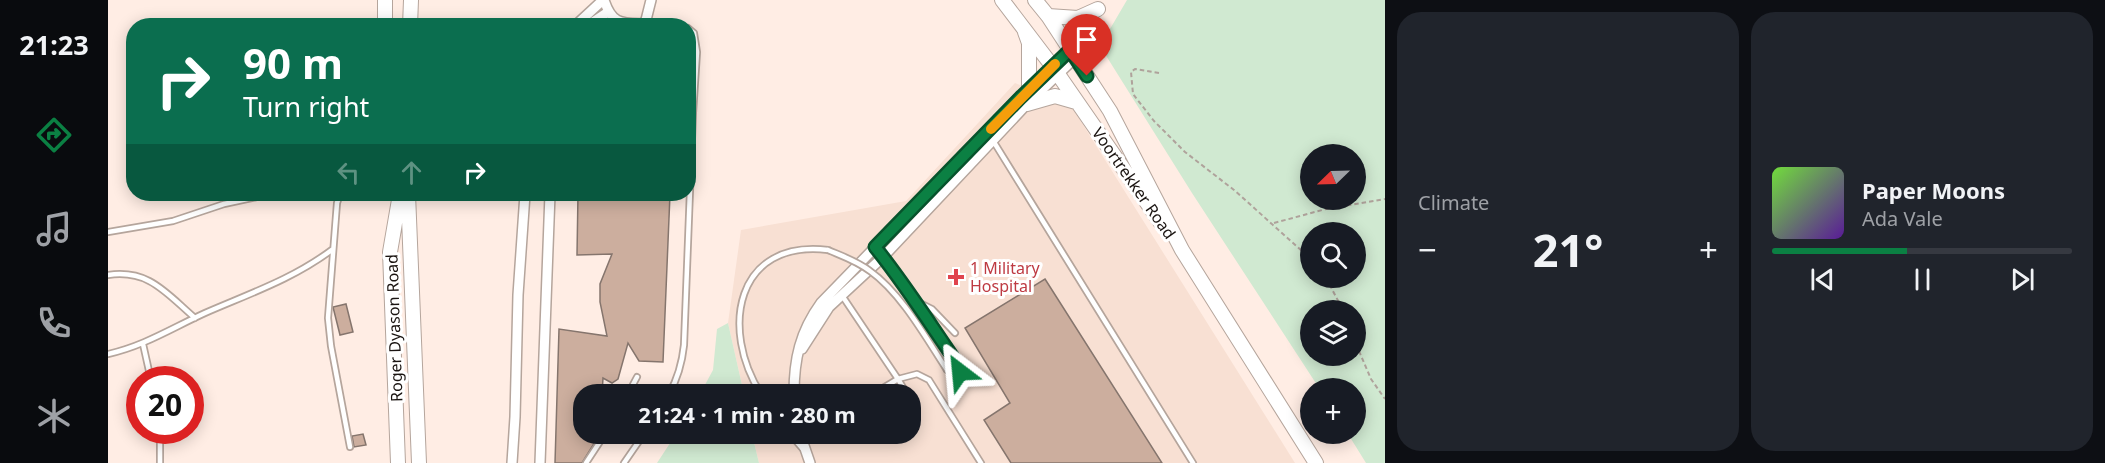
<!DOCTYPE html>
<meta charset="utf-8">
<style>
:root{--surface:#171b24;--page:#20242c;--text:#f1f3f6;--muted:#9ea1a6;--line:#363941;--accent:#0b8043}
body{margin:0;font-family:"Noto Sans",sans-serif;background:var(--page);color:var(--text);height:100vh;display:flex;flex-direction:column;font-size:22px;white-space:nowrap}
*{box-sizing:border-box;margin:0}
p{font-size:20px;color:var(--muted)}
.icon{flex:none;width:33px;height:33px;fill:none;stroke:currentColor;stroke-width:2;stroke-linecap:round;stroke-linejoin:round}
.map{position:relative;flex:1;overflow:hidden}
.side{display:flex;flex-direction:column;gap:12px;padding:12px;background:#0d0f14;width:720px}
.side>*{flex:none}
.guide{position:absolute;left:18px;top:18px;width:570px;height:183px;border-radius:24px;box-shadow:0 3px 15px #0003;background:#0b6e4f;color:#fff;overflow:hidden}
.needle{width:39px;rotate:247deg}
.fabs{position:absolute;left:1192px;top:144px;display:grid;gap:12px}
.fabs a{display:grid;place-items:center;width:66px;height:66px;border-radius:50%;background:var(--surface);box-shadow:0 3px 15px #0003;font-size:30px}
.speed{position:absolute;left:18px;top:366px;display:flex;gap:12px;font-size:30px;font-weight:700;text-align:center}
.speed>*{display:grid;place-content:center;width:78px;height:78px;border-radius:50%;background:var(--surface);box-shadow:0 3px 15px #0003;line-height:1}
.speed .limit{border:9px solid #d22;background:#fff;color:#111}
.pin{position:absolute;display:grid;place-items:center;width:51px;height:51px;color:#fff;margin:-62px -26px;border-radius:50% 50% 50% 0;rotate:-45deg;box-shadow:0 0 6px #0007}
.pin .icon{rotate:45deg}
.me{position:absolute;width:66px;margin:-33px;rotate:331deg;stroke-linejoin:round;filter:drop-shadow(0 0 4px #0008)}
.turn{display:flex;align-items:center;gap:21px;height:126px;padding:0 18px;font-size:27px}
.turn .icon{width:78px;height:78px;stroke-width:2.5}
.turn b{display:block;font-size:42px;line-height:51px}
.lanes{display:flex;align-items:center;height:57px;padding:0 18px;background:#0003;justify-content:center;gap:30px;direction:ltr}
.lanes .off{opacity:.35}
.big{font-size:45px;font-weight:700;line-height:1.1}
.side .widget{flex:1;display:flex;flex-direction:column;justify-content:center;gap:9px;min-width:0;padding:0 21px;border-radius:24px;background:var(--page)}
.song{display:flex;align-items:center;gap:18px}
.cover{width:72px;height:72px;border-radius:9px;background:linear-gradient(135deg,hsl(100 70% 55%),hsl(270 70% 35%))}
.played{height:6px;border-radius:3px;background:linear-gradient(90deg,var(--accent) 45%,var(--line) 45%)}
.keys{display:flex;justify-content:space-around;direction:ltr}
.heat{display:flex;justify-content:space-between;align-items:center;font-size:33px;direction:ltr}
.side .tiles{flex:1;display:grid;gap:12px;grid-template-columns:repeat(2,1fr)}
.trip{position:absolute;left:465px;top:384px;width:348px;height:60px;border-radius:24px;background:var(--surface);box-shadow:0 3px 15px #0003;font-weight:700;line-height:60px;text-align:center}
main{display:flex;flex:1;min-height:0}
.menu{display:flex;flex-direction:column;width:108px;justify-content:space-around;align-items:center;background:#090b0e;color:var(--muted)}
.menu .icon{width:42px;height:42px}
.menu .on{color:var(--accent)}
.menu b{font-size:27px;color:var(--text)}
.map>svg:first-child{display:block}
.built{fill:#f8e0d3}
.green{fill:#d0e9d1;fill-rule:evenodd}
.building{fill:#ccae9e;stroke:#85756d;stroke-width:1.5}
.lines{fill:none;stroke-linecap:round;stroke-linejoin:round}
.lane-casing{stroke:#b5a59c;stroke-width:8}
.street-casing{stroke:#b5a59c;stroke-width:12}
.secondary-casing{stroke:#b5a59c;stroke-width:16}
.path{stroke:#afa29b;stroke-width:2;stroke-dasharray:4.5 3;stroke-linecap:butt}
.lane{stroke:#fff;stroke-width:4.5}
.street{stroke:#fff;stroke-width:9}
.secondary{stroke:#fff;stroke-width:14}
.lane-bridge-casing{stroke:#b5a59c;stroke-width:8;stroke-linecap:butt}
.lane-bridge{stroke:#fff;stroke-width:4.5}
.route-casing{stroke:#07532c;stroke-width:15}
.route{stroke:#0b8043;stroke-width:10}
.slow{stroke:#f59e0b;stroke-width:10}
.health-dot{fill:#e0444e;stroke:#fff;stroke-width:2}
.labels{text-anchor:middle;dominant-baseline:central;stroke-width:6;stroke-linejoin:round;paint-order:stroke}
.street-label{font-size:16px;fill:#1a1411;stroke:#fff}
.health-label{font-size:16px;fill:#be3a42;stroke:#fff;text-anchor:start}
</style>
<main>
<nav class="menu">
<b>21:23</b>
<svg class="icon on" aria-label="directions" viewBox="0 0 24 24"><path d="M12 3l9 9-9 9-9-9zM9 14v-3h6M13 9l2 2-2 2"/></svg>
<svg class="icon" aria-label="music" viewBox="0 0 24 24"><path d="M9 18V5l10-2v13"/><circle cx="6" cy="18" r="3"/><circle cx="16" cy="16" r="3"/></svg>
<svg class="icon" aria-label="phone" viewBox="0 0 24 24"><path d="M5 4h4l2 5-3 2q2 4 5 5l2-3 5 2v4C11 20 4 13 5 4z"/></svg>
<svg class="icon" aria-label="climate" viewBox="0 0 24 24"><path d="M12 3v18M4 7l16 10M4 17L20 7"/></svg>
</nav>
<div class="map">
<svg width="1277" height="463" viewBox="0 0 1277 463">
<rect width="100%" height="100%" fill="#ffede4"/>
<!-- built -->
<path class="built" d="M 907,83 L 962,104 L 1187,463 L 651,463 L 644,434 L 802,434 L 802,394 L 636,394 L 620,323 L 633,230 L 798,201 Z"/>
<!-- green -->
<path class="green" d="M 1019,0 L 1277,0 L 1277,463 L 1258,463 L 1240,434 L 1248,434 L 1248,388 L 1211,388 L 1084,193 L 992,46 ZM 1248,154 L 1248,200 L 1203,200 L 1203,154 ZM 1248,232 L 1248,278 L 1203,278 L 1203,232 ZM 1203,310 L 1248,310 L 1248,356 L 1203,356 Z
M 620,323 L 636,394 L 592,394 L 605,370 L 609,329 Z
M 568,434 L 644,434 L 651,463 L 549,463 Z"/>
<!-- building -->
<path class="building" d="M 470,194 L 562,194 L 555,362 L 531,361 L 520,343 L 510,379 L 504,383 L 495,378 L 494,394 L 476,394 L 476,434 L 492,434 L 474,463 L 447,463 L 451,329 L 499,336 L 492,302 L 492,284 L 504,254 L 469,255 Z
M 937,279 L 1054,463 L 903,463 L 876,420 L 902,403 L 857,328 Z
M 238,304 L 245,332 L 232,335 L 225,307 Z
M 255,434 L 258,445 L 246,447 L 244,436 Z"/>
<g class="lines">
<defs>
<path id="lane" d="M 537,24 L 571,26
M 968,53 L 987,16
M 884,139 L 1085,463
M 232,194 L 229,203 L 220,318 L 223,346 L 242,447
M 0,232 L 65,221 L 116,204 L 163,194
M 767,247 C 796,284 822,324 849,363 L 852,372 L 847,375 L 839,370
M 0,275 C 41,269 58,293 87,318
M 733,294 L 790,379 L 809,374 L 821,380 L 873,463
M 808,301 L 824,309 L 847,333
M 35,344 L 43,380
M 0,354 C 36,346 64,328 97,313 C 143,293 185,279 225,249
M 520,394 L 529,377
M 561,394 C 570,378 574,364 576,345 L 585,113 L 589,52 L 586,33 L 580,28
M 653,394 C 612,330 627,239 720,250
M 765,394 L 790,379 L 799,394
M 802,399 L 804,401
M 682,434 L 694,448
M 52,463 L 52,430
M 478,463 L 497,434
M 516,463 L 536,434"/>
<path id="street" d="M 496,0 C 504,25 514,23 537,24 L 543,0
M 467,26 L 495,0
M 479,26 L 500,12
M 694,349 L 721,307 L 775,257 L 919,104 L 967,58
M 686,394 C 686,359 692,332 713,303 L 913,97 L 962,50
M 692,434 L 702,463
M 404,463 L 407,417 L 410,295 L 417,194
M 432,463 L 442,194"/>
<path id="secondary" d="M 894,0 L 945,67 L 1053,223
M 927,0 L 940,16 L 1002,111 L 1074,250 L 1208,463
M 940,16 L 970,18 L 990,9
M 277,26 L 277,0
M 302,26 L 303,0
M 917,32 L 921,43 L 921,89
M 919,104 L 947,96 L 968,102
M 300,194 L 311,463
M 290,463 L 282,252 L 292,194"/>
</defs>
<!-- lane casing -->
<use href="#lane" class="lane-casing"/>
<!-- street casing -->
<use href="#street" class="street-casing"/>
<!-- secondary casing -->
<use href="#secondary" class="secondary-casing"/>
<!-- path -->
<path class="path" d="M 1051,73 L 1027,69 L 1023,72 L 1025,94 L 1046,121 L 1077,152 L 1126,190 L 1203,259
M 1166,223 L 1218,209 L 1277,199
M 1218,278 L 1235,310
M 1248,344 L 1263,379 L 1277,399"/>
<!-- lane -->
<use href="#lane" class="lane"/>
<!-- street -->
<use href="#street" class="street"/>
<!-- secondary -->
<use href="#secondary" class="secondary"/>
<defs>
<path id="lane-bridge" d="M 720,250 C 734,256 749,261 762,271 C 793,293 818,338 839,370"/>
</defs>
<!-- lane-bridge casing -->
<use href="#lane-bridge" class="lane-bridge-casing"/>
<!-- lane-bridge -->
<use href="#lane-bridge" class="lane-bridge"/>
</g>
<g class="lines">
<defs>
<path id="route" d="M 852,372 L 849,363 C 822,324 797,284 767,247 L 913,97 L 962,50 L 979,76"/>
</defs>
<!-- route casing -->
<use href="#route" class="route-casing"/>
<!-- route -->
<use href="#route" class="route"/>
<!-- slow -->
<path class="slow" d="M 883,129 L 947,64"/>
</g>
<!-- markers -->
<path class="health-dot" d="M845 268h6v6h6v6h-6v6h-6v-6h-6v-6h6z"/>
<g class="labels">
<!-- street labels -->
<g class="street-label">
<text transform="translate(1026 183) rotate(55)">Voortrekker Road</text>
<text transform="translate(286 328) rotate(-92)">Roger Dyason Road</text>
</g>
<!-- health labels -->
<g class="health-label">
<text x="862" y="268">1 Military<tspan x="862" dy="18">Hospital</tspan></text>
</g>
</g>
</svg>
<div class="fabs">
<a><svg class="needle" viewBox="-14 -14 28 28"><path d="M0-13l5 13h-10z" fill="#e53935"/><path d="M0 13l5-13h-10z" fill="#9ea1a6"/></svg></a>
<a><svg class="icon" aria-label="search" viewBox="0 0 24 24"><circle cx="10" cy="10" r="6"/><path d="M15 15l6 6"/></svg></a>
<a><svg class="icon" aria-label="layers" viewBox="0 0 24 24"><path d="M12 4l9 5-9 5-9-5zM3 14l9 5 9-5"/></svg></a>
<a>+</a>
</div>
<div class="speed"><div class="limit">20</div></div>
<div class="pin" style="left:979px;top:76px;background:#d93025"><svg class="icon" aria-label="arrive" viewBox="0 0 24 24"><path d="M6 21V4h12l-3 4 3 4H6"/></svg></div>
<svg class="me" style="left:852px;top:372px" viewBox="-20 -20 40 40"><path d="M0-17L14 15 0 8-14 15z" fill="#0b8043" stroke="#fff" stroke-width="4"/></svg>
<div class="trip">21:24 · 1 min · 280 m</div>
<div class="guide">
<div class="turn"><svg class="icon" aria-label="right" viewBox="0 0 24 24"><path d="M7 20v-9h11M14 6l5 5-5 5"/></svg><div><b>90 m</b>Turn right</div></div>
<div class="lanes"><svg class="icon off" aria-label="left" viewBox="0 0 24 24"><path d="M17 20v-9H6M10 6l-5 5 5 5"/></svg><svg class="icon off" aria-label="ahead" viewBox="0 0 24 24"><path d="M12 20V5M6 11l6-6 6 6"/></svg><svg class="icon" aria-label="right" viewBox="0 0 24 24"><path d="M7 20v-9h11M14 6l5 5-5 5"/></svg></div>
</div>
</div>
<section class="side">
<div class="tiles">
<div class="widget"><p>Climate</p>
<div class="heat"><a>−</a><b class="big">21°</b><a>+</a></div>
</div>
<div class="widget">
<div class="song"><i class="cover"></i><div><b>Paper Moons</b><p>Ada Vale</p></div></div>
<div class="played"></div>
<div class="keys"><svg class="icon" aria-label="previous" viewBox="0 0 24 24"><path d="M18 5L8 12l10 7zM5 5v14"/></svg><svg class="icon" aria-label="pause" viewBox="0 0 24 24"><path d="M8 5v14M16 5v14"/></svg><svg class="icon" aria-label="next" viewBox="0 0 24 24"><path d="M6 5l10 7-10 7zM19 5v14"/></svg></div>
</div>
</div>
</section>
</main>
